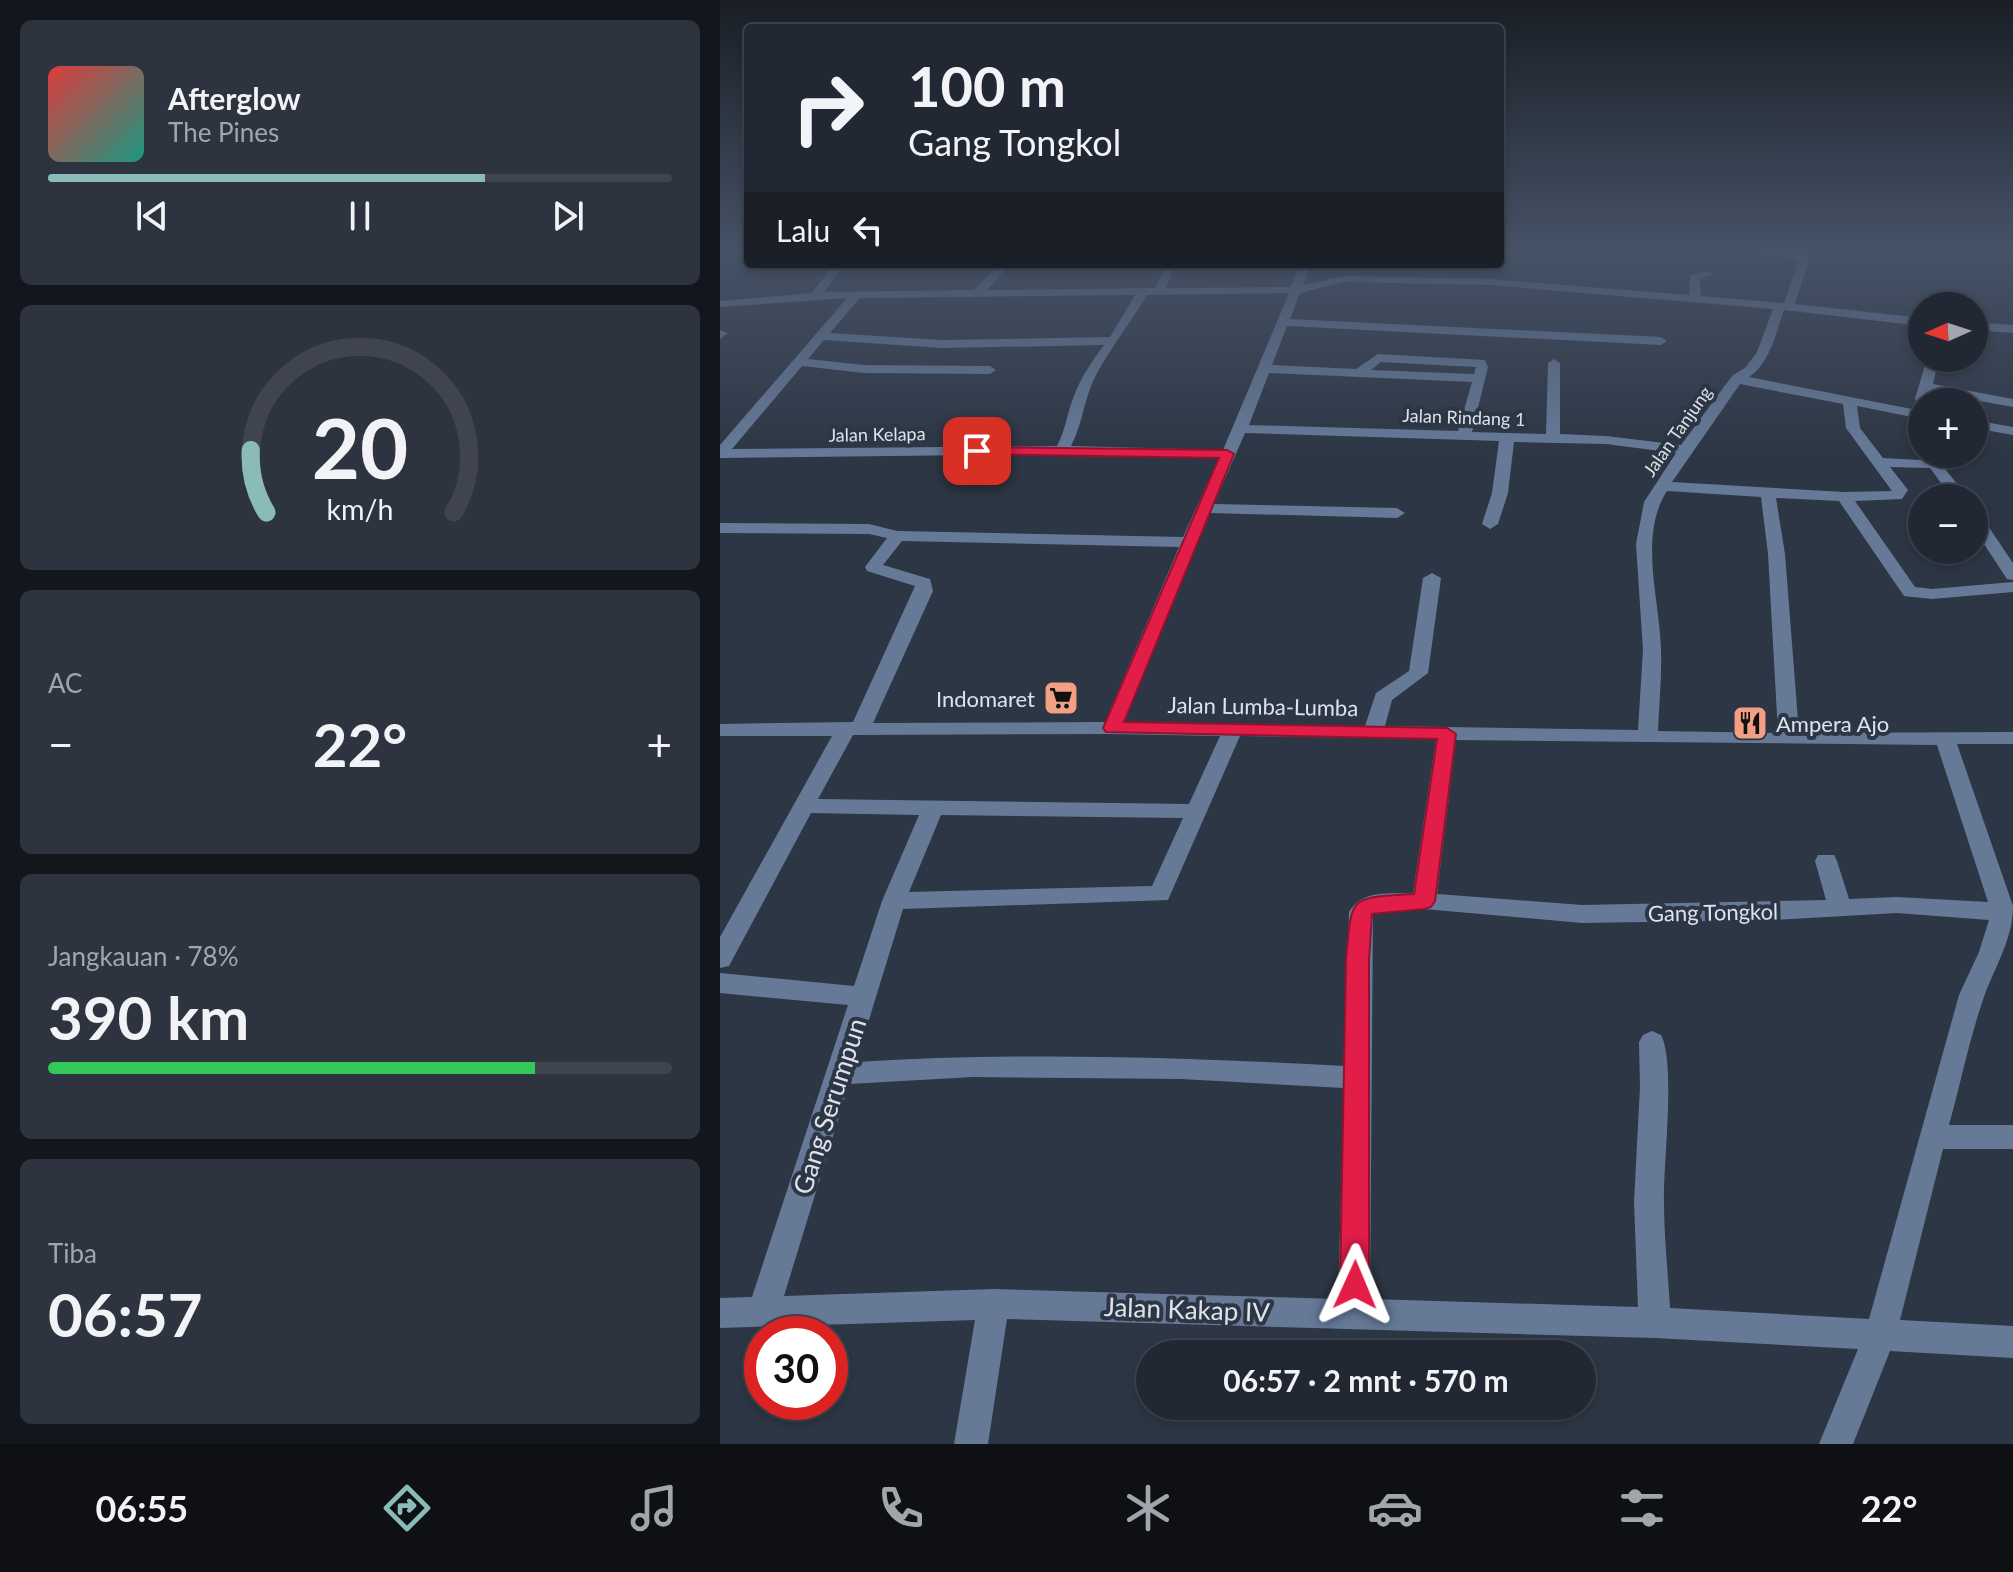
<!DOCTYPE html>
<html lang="id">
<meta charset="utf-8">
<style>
:root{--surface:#222833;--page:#2e343f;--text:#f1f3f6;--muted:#a2a6ac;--line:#3f444e;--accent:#8bbbb9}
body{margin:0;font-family:Lato,sans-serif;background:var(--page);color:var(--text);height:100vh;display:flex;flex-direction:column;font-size:30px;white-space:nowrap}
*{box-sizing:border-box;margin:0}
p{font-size:26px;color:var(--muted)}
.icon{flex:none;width:44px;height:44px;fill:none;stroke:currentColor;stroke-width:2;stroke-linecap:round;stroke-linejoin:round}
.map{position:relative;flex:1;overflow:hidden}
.sheet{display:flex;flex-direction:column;gap:20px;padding:20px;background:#13161c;width:720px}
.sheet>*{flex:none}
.hud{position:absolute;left:24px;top:24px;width:760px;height:244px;border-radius:8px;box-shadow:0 4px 12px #0003,0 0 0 2px var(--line);background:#222833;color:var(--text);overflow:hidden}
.needle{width:52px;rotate:267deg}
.fabs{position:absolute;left:1188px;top:292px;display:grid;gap:16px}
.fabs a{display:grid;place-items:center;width:80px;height:80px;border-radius:50%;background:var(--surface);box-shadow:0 4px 12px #0003,0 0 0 2px var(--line);font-size:40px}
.speed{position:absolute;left:24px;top:1316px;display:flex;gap:16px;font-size:40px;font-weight:700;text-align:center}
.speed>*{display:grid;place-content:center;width:104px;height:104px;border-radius:50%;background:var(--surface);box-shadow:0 4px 12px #0003,0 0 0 2px var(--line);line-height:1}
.speed .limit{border:12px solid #d22;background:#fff;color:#111}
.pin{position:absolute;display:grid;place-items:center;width:68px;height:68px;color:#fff;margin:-34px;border-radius:16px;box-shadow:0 4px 12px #0006}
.me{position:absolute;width:88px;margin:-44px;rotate:1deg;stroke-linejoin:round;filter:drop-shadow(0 0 6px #0008)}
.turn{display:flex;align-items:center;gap:28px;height:168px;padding:0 32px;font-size:36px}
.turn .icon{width:104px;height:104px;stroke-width:2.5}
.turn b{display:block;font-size:56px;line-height:68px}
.then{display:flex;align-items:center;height:76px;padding:0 32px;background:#0003;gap:16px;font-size:30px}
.big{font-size:60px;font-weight:700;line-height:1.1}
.sheet .widget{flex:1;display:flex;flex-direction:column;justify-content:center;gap:12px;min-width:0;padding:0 28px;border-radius:12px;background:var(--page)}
.sheet .dial{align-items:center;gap:0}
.dial svg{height:208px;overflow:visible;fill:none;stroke:var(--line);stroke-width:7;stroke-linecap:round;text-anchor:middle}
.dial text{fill:var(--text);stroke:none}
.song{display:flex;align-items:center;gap:24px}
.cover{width:96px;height:96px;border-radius:12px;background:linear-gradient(135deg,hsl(0 70% 55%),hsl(170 70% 35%))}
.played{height:8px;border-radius:4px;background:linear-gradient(90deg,var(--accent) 70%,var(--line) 70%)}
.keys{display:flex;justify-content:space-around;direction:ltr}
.heat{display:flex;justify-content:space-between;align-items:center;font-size:44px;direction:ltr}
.charge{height:12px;border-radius:6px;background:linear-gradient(90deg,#34c759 78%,var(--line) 0)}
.trip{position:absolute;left:416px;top:1340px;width:460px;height:80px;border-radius:40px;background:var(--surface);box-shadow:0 4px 12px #0003,0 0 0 2px var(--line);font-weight:700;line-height:80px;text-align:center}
.dock{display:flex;height:128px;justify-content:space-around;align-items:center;background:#0e1014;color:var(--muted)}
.dock .icon{width:56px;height:56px}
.dock .selected{color:var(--accent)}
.dock b{font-size:36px;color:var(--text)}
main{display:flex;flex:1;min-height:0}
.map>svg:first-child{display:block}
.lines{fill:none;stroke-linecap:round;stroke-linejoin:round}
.minor{fill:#667a98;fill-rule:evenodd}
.route{fill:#e11d48;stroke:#92132f;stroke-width:2}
.labels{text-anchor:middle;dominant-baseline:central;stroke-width:8;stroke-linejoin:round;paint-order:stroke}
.far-street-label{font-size:18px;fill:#dde3eb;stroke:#2d3644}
.poi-label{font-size:22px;fill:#dde3eb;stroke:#2d3644;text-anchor:end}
.street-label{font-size:22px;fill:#dde3eb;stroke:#2d3644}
.near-street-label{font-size:26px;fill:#dde3eb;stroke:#2d3644}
</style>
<main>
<section class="sheet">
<div class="widget">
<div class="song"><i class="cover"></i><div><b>Afterglow</b><p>The Pines</p></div></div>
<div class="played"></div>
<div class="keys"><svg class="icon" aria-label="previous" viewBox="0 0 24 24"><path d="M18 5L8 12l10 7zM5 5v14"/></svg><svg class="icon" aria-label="pause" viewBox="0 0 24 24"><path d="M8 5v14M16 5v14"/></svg><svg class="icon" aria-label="next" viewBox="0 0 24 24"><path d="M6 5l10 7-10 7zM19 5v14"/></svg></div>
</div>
<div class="widget dial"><svg viewBox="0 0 100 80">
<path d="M14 69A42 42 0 1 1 86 69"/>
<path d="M14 69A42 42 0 0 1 8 45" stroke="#8bbbb9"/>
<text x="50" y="56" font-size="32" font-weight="700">20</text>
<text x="50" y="72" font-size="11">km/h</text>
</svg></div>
<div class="widget"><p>AC</p>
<div class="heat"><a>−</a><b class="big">22°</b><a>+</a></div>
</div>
<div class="widget"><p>Jangkauan · 78%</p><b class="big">390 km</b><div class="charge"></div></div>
<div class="widget"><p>Tiba</p><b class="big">06:57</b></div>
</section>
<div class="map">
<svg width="1293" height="1444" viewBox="0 0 1293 1444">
<rect width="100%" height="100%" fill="#2d3644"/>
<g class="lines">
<!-- minor -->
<path class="minor" d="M 1013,251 L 1092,251 L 1075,304 L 1202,318 L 1202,326 L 1064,310 C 1056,333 1050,363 1029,377 L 1202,411 L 1202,419 L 1137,406 L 1140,428 L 1163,458 L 1219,461 L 1248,498 L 1232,498 L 1210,468 L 1170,467 L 1188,490 L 1182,499 L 1135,501 L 1195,587 L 1212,589 L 1293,582 L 1293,592 L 1212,599 L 1184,596 L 1119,501 L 1056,498 L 1065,554 L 1079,733 L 1293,732 L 1293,744 L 1237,744 L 1293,906 C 1293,938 1276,965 1265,994 C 1250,1036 1241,1082 1229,1125 L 1293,1125 L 1293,1149 L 1223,1149 L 1180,1320 L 1293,1326 L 1293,1358 L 1170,1351 L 1133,1444 L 1099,1444 L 1138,1349 L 935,1338 L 287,1319 L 268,1444 L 234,1444 L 255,1320 L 0,1328 L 0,1298 L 32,1297 L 128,1005 L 0,993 L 0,973 L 134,986 L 162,901 L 199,815 L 91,813 L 9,966 L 0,968 L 0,937 L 112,736 L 0,736 L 0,724 L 133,722 L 195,586 L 147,571 L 145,567 L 167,538 L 149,534 L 0,533 L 0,523 L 149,524 L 177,531 L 463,537 L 499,458 L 342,454 L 0,458 L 0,445 L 127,298 L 0,307 L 0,301 L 92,293 L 114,264 L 124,264 L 104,292 L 254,290 L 279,264 L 290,264 L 267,290 L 435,288 L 446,264 L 456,264 L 446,288 L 571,287 L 581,264 L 591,264 L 583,285 L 624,276 L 770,279 L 969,295 L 970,275 L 987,271 L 993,274 L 980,279 L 981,296 L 1064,303 L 1079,259 ZM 624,282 L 770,285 L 1053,309 L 1037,352 L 1026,367 L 1012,376 L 961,445 L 886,436 L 840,434 L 840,363 L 834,359 L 828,363 L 826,434 L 752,432 L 768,367 L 765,360 L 658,354 L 636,369 L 552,365 L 567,326 L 941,345 L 947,341 L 941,337 L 570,319 L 580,293 ZM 569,293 L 503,450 L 351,446 C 363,423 364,398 376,375 C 391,347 411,322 427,295 ZM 415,295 L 390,337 L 222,340 L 110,333 L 140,298 ZM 104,340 L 222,348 L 384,345 C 372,361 361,377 354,396 C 347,413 346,429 337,446 L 12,449 L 82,366 L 144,373 L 270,374 L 276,370 L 270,366 L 144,365 L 88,359 ZM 661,362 L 755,367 L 756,367 L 754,374 L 651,370 ZM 549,373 L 752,382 L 738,431 L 529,425 ZM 1020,384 L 1123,404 L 1126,428 L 1172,491 L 1124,492 L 952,482 ZM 525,433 L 779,441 L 772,493 L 762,524 L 770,529 L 778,524 L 788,493 L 794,442 L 886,444 L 956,453 L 924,502 L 916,544 L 923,650 L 918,730 L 665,726 L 672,700 L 708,673 L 721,578 L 712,573 L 703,578 L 689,671 L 656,693 L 645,726 L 404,722 L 490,513 L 677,518 L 685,513 L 677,508 L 494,504 ZM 947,491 L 1041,497 L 1048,554 L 1058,733 L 938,731 C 939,704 942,677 941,650 C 940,600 918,536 947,491 ZM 182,541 L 459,547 L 385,722 L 153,723 L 213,591 L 210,579 L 163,565 ZM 392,734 L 500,736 L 469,804 L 98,799 L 133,735 ZM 520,736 L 716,739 L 693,893 C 670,894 642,889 629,912 L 625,1066 C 461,1057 299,1052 136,1062 L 183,909 L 448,900 ZM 736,740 L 1217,745 L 1268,902 L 1177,897 L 1129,899 L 1117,861 L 1114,855 L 1098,855 L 1095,861 L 1106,900 L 862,905 L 717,894 ZM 221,815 L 463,818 L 432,886 L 189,892 ZM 704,909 L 862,923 L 1052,920 L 1177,913 L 1269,920 L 1259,952 L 1239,995 L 1149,1319 L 950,1308 C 948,1273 944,1238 944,1202 C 943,1165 956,1063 941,1035 L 932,1031 L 923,1035 L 919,1042 L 920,1087 L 914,1202 L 918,1307 L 650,1299 L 653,914 ZM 253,1077 L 461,1079 L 624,1088 L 618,1299 L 274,1289 L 64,1296 L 129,1084 Z
M 1254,322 L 1293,325 L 1293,333 L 1254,330 Z
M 0,330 L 8,333 L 0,339 Z
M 1207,358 L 1219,358 L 1213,384 L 1293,399 L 1293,407 L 1211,392 L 1207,402 L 1197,402 L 1195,399 Z
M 1254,420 L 1293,427 L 1293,435 L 1254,428 Z
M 1254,512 L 1260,514 L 1293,563 L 1293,580 L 1287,579 L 1254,529 Z"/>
</g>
<!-- sky -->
<linearGradient id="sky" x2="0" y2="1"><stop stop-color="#191e25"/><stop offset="0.55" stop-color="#465267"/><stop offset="1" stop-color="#465267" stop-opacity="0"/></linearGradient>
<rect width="1293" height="453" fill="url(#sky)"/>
<!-- route -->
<path class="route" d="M 257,447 L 507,450 L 514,454 L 404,722 L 727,728 L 736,734 L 715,901 L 711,907 L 704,909 L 652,914 L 649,960 L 649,1285 L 645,1294 L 635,1298 L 625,1294 L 620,1285 L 626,960 C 632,894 628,898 694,894 L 717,739 L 386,732 L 383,728 L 499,458 L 252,454 L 250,451 Z"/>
<!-- icons -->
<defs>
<symbol id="supermarket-square" viewBox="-11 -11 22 22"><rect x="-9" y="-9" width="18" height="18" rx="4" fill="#f39f83" stroke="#2d3644"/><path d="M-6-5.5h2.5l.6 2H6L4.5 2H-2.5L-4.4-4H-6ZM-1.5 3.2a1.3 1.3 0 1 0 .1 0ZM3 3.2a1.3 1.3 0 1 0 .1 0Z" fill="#111"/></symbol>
<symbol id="restaurant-square" viewBox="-11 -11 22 22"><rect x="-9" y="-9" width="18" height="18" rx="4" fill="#f39f83" stroke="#2d3644"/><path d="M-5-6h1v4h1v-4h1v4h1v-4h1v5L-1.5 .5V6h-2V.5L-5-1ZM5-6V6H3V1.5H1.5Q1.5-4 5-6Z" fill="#111"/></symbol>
</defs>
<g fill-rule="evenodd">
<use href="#supermarket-square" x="321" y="678" width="40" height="40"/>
<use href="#restaurant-square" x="1010" y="703" width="40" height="40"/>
</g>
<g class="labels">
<!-- far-street labels -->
<g class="far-street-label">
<text transform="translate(744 417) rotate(2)">Jalan Rindang 1</text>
<text transform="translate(957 431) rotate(-55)">Jalan Tanjung</text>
<text transform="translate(157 434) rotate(-1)">Jalan Kelapa</text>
</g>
<!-- poi labels -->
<g class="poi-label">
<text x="315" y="698">Indomaret</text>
<text x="1056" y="723" text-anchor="start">Ampera Ajo</text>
</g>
<!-- street labels -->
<g class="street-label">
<text transform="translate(543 706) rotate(1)">Jalan Lumba-Lumba</text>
<text transform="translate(993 912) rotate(-1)">Gang Tongkol</text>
</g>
<!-- near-street labels -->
<g class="near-street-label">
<text transform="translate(109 1106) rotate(-72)">Gang Serumpun</text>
<text transform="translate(467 1309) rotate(2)">Jalan Kakap IV</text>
</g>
</g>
</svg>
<div class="fabs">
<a><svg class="needle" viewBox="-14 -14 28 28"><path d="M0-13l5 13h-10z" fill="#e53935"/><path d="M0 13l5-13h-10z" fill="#a2a6ac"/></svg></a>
<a>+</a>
<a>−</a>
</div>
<div class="speed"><div class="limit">30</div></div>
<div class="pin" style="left:257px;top:451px;background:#d93025"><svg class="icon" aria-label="arrive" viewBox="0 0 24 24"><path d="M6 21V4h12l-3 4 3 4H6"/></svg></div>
<svg class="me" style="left:635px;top:1285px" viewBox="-20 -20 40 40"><path d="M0-17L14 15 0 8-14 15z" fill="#e11d48" stroke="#fff" stroke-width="4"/></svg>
<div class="trip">06:57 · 2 mnt · 570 m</div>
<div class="hud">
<div class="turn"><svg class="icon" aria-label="right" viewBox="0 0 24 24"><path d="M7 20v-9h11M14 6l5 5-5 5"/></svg><div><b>100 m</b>Gang Tongkol</div></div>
<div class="then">Lalu<svg class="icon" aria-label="left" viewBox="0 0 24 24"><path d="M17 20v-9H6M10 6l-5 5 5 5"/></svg></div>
</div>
</div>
</main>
<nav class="dock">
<b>06:55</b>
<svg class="icon selected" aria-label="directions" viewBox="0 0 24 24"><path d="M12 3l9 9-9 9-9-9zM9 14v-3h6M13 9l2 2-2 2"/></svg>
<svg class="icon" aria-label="music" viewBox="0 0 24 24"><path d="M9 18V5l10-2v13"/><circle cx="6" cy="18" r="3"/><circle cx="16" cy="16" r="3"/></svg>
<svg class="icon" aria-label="phone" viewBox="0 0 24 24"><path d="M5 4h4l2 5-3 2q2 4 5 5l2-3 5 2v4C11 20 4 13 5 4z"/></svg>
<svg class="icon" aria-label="climate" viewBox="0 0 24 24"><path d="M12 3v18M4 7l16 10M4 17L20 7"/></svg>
<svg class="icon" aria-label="car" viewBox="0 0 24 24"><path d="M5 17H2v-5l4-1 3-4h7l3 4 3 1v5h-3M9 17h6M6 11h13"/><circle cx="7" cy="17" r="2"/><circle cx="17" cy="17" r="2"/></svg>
<svg class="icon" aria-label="filters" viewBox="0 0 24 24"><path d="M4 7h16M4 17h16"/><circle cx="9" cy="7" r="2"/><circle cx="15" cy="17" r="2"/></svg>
<b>22°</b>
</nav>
